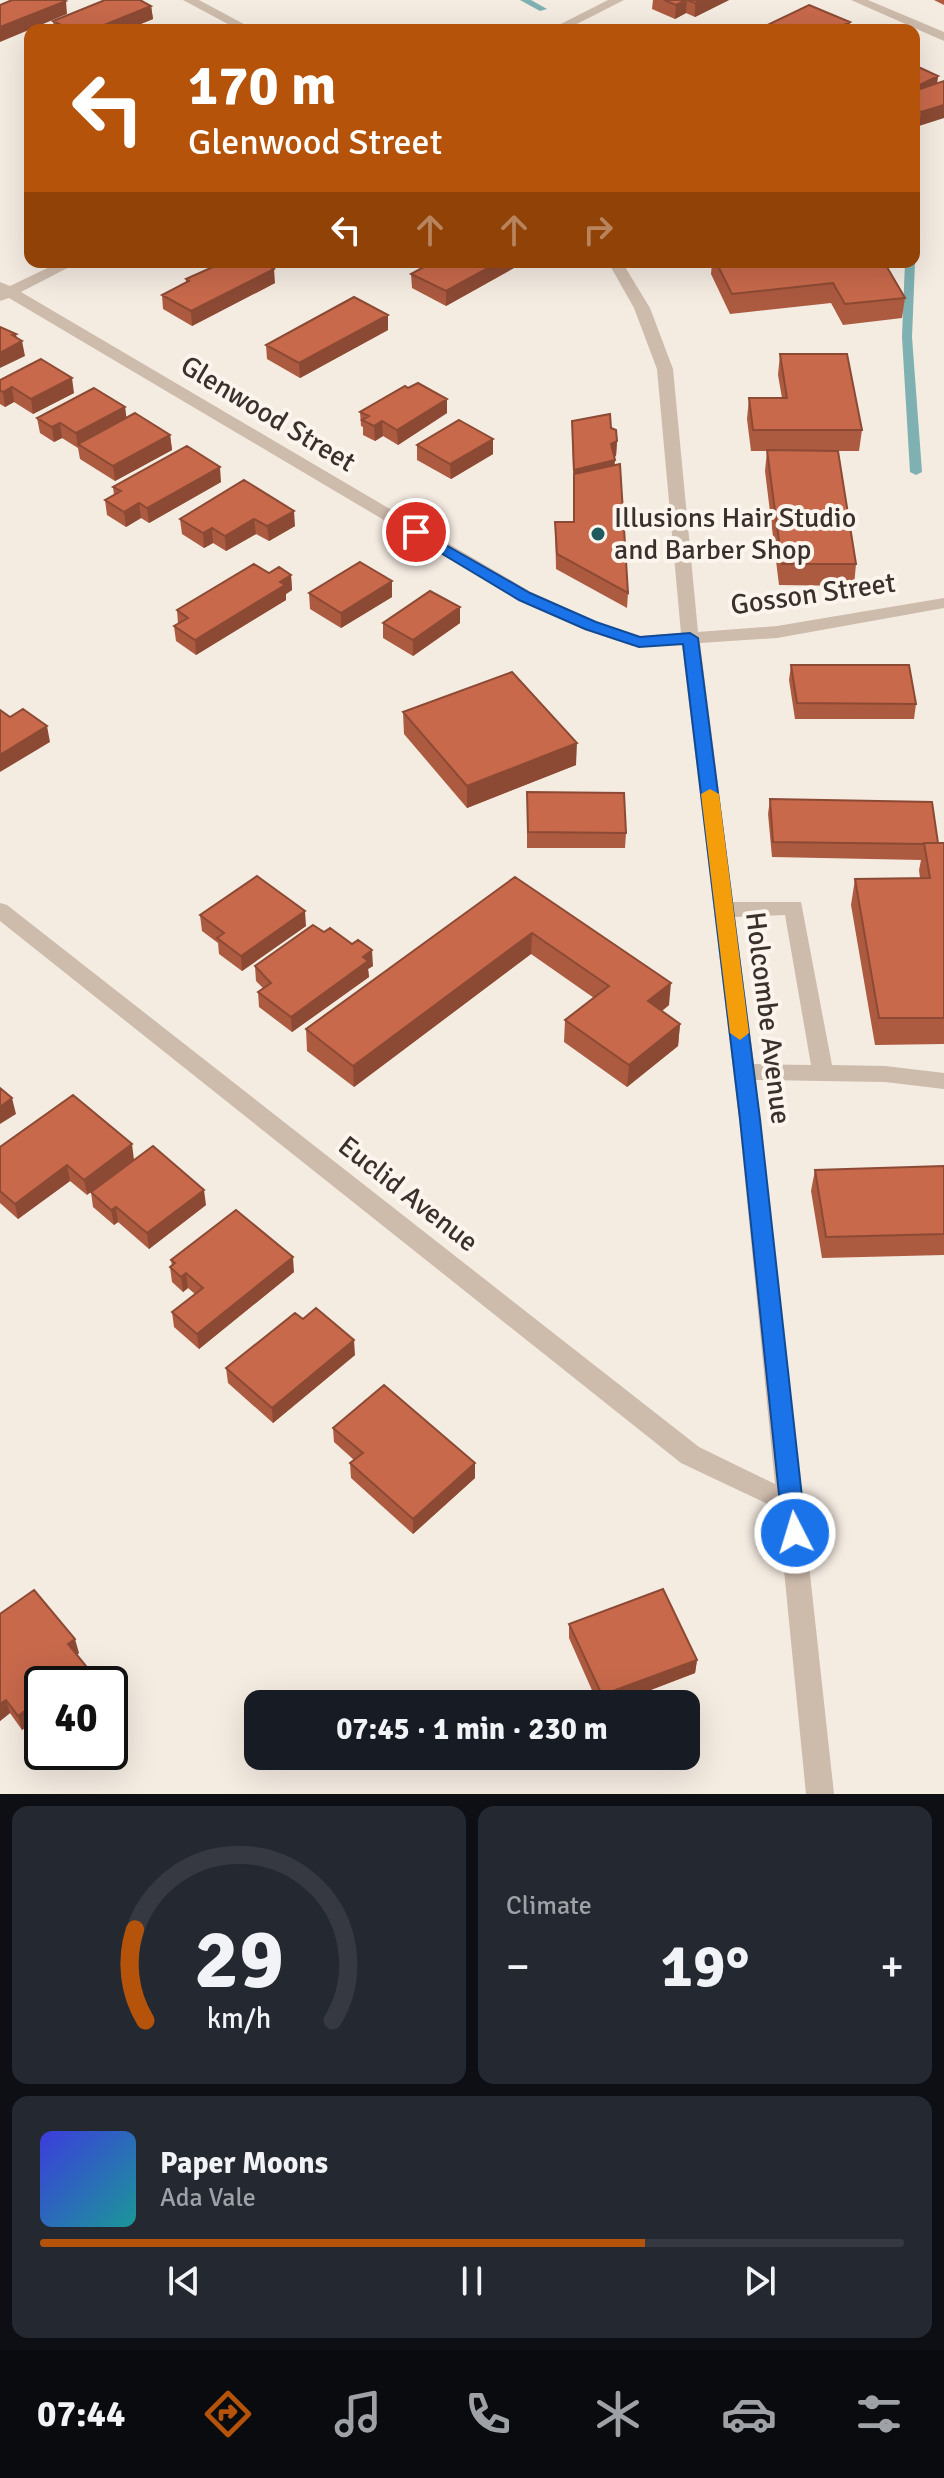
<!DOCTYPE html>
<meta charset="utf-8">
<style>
:root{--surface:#171b24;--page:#242831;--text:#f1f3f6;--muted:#9ea1a6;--line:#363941;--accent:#b45309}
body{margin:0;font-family:Signika,sans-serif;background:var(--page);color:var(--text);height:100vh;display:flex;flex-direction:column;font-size:30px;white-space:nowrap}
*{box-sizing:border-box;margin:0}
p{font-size:26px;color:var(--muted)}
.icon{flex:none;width:44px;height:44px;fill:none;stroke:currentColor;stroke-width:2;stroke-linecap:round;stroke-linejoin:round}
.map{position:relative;height:1794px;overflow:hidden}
.sheet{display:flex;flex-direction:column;gap:12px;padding:12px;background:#0d0f14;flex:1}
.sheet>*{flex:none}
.banner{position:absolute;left:24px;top:24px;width:896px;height:244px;border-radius:16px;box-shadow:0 8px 32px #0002;background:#b45309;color:#fff;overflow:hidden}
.speed{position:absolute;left:24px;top:1666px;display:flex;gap:16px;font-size:40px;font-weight:700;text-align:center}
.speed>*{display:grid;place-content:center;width:104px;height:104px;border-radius:50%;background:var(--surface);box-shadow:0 8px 32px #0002;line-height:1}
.speed .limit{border:4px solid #111;border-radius:12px;background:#fff;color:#111}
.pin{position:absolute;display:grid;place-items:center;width:68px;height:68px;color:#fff;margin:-34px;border:4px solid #fff;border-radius:50%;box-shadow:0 2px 8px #0007}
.me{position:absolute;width:88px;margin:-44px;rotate:355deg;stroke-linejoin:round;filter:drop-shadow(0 0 6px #0008)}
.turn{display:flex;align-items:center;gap:28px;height:168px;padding:0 32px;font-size:36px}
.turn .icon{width:104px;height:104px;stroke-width:2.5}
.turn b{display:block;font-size:56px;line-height:68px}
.lanes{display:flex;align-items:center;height:76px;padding:0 32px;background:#0003;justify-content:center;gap:40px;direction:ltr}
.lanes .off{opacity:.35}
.big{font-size:60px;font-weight:700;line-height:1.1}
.sheet .card{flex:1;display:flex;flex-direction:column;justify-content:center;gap:12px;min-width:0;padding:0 28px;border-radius:16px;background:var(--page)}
.sheet .dial{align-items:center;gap:0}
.dial svg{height:208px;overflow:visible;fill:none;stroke:var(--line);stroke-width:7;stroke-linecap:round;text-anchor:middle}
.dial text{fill:var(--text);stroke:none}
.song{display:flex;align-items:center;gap:24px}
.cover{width:96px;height:96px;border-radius:12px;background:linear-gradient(135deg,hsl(240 70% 55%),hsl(180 70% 35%))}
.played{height:8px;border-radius:4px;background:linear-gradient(90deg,var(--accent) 70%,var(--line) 70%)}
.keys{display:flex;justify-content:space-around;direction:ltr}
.heat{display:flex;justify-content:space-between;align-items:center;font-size:44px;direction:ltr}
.sheet .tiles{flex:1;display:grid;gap:12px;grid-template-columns:1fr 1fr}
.card:last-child{grid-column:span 2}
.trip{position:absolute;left:244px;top:1690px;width:456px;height:80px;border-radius:16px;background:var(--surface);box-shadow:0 8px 32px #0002;font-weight:700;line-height:80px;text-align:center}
.menu{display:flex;height:128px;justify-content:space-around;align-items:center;background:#090b0e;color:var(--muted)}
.menu .icon{width:56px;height:56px}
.menu .on{color:var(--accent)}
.menu b{font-size:36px;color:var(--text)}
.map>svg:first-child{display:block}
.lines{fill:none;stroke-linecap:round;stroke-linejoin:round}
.stream{fill:#7fb0b2;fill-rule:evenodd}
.minor{fill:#cdbbac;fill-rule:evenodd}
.wall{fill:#ac5a40}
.shaded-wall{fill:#8c4a34}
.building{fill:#c8694b;stroke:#8c4a34;stroke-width:2}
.route{fill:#1a73e8;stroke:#114b97;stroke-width:2}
.slow{fill:#f59e0b}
.poi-dot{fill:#1f5a5e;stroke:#fbf5ee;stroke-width:3}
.labels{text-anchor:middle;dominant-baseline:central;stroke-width:8;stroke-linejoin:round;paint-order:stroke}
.street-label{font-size:28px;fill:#3b302b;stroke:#fbf5ee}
.poi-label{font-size:28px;fill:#3b302b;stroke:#fbf5ee;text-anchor:start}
</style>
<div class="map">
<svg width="944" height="1794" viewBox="0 0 944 1794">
<rect width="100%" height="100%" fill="#f4ebe1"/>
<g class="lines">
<!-- stream -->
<path class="stream" d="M 520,0 L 531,0 L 547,9 L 540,11 Z
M 914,260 L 915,262 L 912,337 L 922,472 L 916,475 L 910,472 L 902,337 L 905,262 Z"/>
<!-- minor -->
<path class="minor" d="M 183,0 L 199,0 L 255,30 L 239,30 Z
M 608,0 L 624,0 L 565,30 L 549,30 Z
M 851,0 L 868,0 L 944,32 L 944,41 Z
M 60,262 L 79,262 L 21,292 L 531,592 L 597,622 L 640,636 L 681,633 L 657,369 L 634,308 L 608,262 L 622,262 L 650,308 L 673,369 L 698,632 L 777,626 L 944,598 L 944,608 L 777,638 L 700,643 L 733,902 L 801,902 L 832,1065 L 885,1066 L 944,1073 L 944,1089 L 885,1082 L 756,1080 L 834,1794 L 806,1794 L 778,1509 L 681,1463 L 0,921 L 0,903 L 7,905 L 699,1447 L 775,1484 L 739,1119 L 682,645 L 633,646 L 585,630 L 519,600 L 9,298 L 0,301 L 0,282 L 10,286 ZM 785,915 L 811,1065 L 754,1064 L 735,917 Z"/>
</g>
<!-- wall -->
<path class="wall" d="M 653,0 L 729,0 L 695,17 L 686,13 L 675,19 L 652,9 Z
M 934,0 L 944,0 L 944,5 Z
M 151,6 L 153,19 L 126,30 L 54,30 L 53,21 Z
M 914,65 L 938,76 L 937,83 L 933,85 L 919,126 L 914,123 Z
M 712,262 L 884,262 L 905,298 L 902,318 L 843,325 L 831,303 L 730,314 L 711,274 Z
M 521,264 L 446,306 L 412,288 L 411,274 Z
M 186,279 L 275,283 L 192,326 L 163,309 L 162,295 L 186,283 Z
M 388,330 L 300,378 L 267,359 L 266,345 Z
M 780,354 L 862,430 L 859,451 L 838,451 L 856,564 L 854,586 L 779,585 L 765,471 L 767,451 L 751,451 L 747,419 L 749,398 L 782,398 L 778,375 Z
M 0,380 L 74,393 L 33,414 L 14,402 L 5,407 L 0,404 Z
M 408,388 L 447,399 L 447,413 L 398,445 L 383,436 L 375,441 L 363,435 L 363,427 L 361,426 L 360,412 Z
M 125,407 L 126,418 L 170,435 L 172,450 L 115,481 L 80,459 L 78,448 L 62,438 L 54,442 L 40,433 L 37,418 Z
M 572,421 L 611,428 L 617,441 L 616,456 L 614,457 L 614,465 L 628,593 L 627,608 L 556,569 L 555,522 L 574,522 Z
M 493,439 L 493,454 L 451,479 L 417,460 L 417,445 Z
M 244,480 L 295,526 L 269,541 L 256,534 L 226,551 L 213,543 L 204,548 L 182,534 L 180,519 Z
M 221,482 L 149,523 L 141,518 L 126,527 L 107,515 L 105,500 L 114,495 L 113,487 Z
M 269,573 L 291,575 L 292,590 L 286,594 L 286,600 L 196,655 L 176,641 L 174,626 L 178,624 L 177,610 Z
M 309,593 L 392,597 L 341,628 L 310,609 Z
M 383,623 L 460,623 L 413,656 L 383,638 Z
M 791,665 L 916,704 L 914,719 L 795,719 L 789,680 Z
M 403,712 L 576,765 L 467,808 L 404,734 Z
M 527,792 L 626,833 L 625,848 L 527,848 Z
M 770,799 L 938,843 L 944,843 L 944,1044 L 875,1045 L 851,905 L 855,879 L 920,878 L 919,870 L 921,860 L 772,857 L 768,814 Z
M 515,877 L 669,1005 L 662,1011 L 680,1024 L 678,1046 L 627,1087 L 564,1042 L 565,1020 L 594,998 L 531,954 L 354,1087 L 307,1051 L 306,1029 Z
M 200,915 L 306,926 L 242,971 L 219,954 L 218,943 L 202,931 Z
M 255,966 L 373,966 L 368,969 L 369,977 L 292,1032 L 259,1007 L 258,992 L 263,988 L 256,981 Z
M 73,1095 L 87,1195 L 70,1181 L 18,1219 L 0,1203 L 0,1147 Z
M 944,1166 L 944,1255 L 822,1258 L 811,1191 L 815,1170 Z
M 91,1192 L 206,1205 L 149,1249 L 118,1222 L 114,1225 L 93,1207 Z
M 171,1260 L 294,1272 L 199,1349 L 174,1327 L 172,1312 L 195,1294 L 188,1288 L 183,1292 L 172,1282 L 170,1267 L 172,1266 Z
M 303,1319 L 355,1355 L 273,1423 L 228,1383 L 226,1368 Z
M 333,1428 L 475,1463 L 475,1478 L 413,1534 L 351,1478 L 350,1463 L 354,1460 L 334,1442 Z
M 0,1614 L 79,1653 L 77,1655 L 86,1666 L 89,1680 L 42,1684 L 42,1715 L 22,1730 L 10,1713 L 0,1721 Z
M 569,1624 L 697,1660 L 695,1673 L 614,1704 L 598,1704 L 569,1638 Z"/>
<!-- shaded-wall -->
<path class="shaded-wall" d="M 687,0 L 686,13 L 675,19 L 676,5 Z
M 702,0 L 729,0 L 695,17 L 695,3 Z
M 66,1 L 67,14 L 0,42 L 0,27 Z
M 151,6 L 153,19 L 126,30 L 92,30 Z
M 850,22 L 850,30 L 834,30 Z
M 938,76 L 937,83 L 914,94 L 914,88 Z
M 944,105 L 944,118 L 919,126 L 921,112 Z
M 499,262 L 521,262 L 521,264 L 446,306 L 446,291 Z
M 274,269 L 275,283 L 192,326 L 191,311 Z
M 388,315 L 388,330 L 300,378 L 299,363 Z
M 16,334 L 18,344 L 22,341 L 25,356 L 0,368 L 0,353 L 12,335 Z
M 72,378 L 74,393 L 33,414 L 31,399 Z
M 12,387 L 14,402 L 5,407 L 3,392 Z
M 447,399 L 447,413 L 398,445 L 397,430 Z
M 125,407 L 127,422 L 78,444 L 78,448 L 76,433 Z
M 382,421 L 383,436 L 375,441 L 374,426 Z
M 60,423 L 62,438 L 54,442 L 52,427 Z
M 170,435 L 172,450 L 115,481 L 113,466 Z
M 493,439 L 493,454 L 451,479 L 450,464 Z
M 617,441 L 616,456 L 610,458 L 611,444 Z
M 615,460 L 614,475 L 574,485 L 574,470 Z
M 220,467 L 221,482 L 149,523 L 147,508 Z
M 139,503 L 141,518 L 126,527 L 124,512 Z
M 294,511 L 295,526 L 269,541 L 267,526 Z
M 254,519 L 256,534 L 226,551 L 225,536 Z
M 212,528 L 213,543 L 204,548 L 203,533 Z
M 291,575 L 292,590 L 286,594 L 286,600 L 196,655 L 195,640 Z
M 392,581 L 392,597 L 341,628 L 341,613 Z
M 460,607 L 460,623 L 413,656 L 413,640 Z
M 47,726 L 50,742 L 0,772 L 0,755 Z
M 577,743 L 576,765 L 467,808 L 467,786 Z
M 305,911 L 306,926 L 242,971 L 241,956 Z
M 532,933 L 531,954 L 354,1087 L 353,1066 Z
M 372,950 L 373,966 L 368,969 L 369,977 L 292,1032 L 291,1017 Z
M 671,983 L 669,1005 L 646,1023 L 648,1001 Z
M 680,1024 L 678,1046 L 627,1087 L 629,1065 Z
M 12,1098 L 16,1114 L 0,1124 L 0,1107 Z
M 132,1144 L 134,1160 L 87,1195 L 84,1180 Z
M 67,1165 L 70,1181 L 18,1219 L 15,1204 Z
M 204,1190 L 206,1205 L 149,1249 L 147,1233 Z
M 116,1207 L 118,1222 L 114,1225 L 111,1210 Z
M 293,1257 L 294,1272 L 199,1349 L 197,1334 Z
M 186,1273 L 188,1288 L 183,1292 L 181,1277 Z
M 354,1340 L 355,1355 L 273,1423 L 272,1408 Z
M 475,1463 L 475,1478 L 413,1534 L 413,1519 Z
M 75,1639 L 79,1653 L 72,1658 L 68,1644 Z
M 697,1660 L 695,1673 L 614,1704 L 601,1704 L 602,1695 Z
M 86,1666 L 89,1680 L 84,1684 L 62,1684 Z
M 42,1698 L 42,1715 L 22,1730 L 18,1716 Z
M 6,1700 L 10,1713 L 0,1721 L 0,1704 Z"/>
<!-- building -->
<path class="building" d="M 12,0 L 64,0 L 66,1 L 0,27 L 0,5 Z
M 105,0 L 140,0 L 151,6 L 92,30 L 71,30 L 53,21 Z
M 664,0 L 686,0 L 676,5 Z
M 687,0 L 702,0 L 695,3 Z
M 809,5 L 850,22 L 834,30 L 757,30 Z
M 184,26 L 192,30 L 175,30 Z
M 857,26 L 867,30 L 849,30 Z
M 914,65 L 938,76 L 914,88 Z
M 944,81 L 944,105 L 921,112 L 914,108 L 914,91 Z
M 224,262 L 262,262 L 274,269 L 191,311 L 162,295 L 189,281 L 186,279 Z
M 433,262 L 499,262 L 446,291 L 411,274 Z
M 716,262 L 884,262 L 905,298 L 845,304 L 833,283 L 732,294 Z
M 354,297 L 388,315 L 299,363 L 266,345 Z
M 0,327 L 16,334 L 12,335 L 22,341 L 0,353 Z
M 780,354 L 847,354 L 862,430 L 753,430 L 749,398 L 787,398 Z
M 41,359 L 72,378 L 31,399 L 12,387 L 3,392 L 0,390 L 0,380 Z
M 418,383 L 447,399 L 397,430 L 382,421 L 374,426 L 362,420 L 369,416 L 360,412 L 405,386 L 408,388 Z
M 94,388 L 125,407 L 76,433 L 60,423 L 52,427 L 37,418 Z
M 135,413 L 170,435 L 113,466 L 78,444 Z
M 610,414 L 611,428 L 616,430 L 617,441 L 611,444 L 615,460 L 574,470 L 572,421 Z
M 459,420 L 493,439 L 450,464 L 417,445 Z
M 187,446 L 220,467 L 147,508 L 139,503 L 124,512 L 105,500 L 121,491 L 113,487 Z
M 767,450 L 838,451 L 856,564 L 782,564 Z
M 620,464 L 628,593 L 557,554 L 555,522 L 574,522 L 574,474 Z
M 244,480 L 294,511 L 267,526 L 254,519 L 225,536 L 212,528 L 203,533 L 180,519 Z
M 360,562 L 392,581 L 341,613 L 309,593 Z
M 254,564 L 269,573 L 279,567 L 291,575 L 280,582 L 285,585 L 195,640 L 174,626 L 188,618 L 177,610 Z
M 430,591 L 460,607 L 413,640 L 383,623 Z
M 791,665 L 909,665 L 916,704 L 797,703 Z
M 512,672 L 577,743 L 467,786 L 403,712 Z
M 23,709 L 47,726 L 0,755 L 0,710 L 10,717 Z
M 527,792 L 624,793 L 626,833 L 528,832 Z
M 770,799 L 932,802 L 938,843 L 924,843 L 924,844 L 773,842 Z
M 924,843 L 944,843 L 944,1018 L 879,1018 L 855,879 L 930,878 Z
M 257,876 L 305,911 L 241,956 L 217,938 L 224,933 L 200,915 Z
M 515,877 L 671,983 L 648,1001 L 680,1024 L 629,1065 L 565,1020 L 609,986 L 532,933 L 353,1066 L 306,1029 Z
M 313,925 L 324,932 L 330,928 L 352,944 L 358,940 L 372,950 L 363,957 L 368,961 L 291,1017 L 258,992 L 271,983 L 255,966 Z
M 0,1088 L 12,1098 L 0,1107 Z
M 73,1095 L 132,1144 L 84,1180 L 67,1165 L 15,1204 L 0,1191 L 0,1147 Z
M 153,1146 L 204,1190 L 147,1233 L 116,1207 L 111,1210 L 91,1192 Z
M 944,1166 L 944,1234 L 826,1237 L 815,1170 Z
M 236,1210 L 293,1257 L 197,1334 L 172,1312 L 203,1288 L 186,1273 L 181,1277 L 170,1267 L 175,1263 L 171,1260 Z
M 316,1308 L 354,1340 L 272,1408 L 226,1368 L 295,1313 L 303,1319 Z
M 384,1385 L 475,1463 L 413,1519 L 350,1463 L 363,1453 L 333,1428 Z
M 663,1589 L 697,1660 L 602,1695 L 569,1624 Z
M 34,1590 L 75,1639 L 68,1644 L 86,1666 L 62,1684 L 42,1684 L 42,1698 L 18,1716 L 6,1700 L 0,1704 L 0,1614 Z"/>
<!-- route -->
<path class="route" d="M 416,528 L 530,593 L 596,622 L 640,637 L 690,633 L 698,638 L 760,1119 L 806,1533 L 803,1541 L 795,1544 L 787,1541 L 783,1533 L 740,1119 L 683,644 L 639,647 L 585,629 L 519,600 L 411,535 L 409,532 Z"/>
<!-- slow -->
<path class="slow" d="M 710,789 L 719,794 L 749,1033 L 740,1040 L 730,1033 L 701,794 Z"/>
<!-- markers -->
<circle class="poi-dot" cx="598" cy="534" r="8"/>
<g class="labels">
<!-- street labels -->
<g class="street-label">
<text transform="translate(268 414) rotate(31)">Glenwood Street</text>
<text transform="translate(813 594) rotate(-8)">Gosson Street</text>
<text transform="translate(768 1018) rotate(83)">Holcombe Avenue</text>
<text transform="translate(408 1194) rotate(38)">Euclid Avenue</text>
</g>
<!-- poi labels -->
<g class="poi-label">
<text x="614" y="518">Illusions Hair Studio<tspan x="614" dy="32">and Barber Shop</tspan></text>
</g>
</g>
</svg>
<div class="speed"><div class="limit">40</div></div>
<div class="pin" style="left:416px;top:532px;background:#d93025"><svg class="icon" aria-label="arrive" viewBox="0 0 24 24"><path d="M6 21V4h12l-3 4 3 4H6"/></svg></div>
<svg class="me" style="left:795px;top:1533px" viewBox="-20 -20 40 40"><circle r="17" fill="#1a73e8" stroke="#fff" stroke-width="3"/><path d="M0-11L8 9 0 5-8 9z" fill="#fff"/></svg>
<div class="trip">07:45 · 1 min · 230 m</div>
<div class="banner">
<div class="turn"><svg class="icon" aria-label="left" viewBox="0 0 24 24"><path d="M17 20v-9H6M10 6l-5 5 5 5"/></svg><div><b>170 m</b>Glenwood Street</div></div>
<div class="lanes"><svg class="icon" aria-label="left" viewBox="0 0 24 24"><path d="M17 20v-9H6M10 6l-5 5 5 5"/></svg><svg class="icon off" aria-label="ahead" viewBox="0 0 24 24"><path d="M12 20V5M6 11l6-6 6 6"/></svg><svg class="icon off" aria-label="ahead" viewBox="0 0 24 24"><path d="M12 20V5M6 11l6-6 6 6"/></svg><svg class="icon off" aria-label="right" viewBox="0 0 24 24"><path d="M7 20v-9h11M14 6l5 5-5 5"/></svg></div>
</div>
</div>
<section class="sheet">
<div class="tiles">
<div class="card dial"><svg viewBox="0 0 100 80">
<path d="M14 69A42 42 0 1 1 86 69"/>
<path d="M14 69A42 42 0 0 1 10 34" stroke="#b45309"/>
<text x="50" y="56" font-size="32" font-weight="700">29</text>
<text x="50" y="72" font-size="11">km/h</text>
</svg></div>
<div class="card"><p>Climate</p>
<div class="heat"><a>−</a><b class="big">19°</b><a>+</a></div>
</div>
<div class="card">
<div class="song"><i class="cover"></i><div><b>Paper Moons</b><p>Ada Vale</p></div></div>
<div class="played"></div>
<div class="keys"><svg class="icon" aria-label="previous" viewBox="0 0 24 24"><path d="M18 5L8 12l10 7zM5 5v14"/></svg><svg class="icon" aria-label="pause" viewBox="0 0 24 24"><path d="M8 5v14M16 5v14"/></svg><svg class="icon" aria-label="next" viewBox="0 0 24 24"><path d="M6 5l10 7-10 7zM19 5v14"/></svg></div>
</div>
</div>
</section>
<nav class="menu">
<b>07:44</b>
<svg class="icon on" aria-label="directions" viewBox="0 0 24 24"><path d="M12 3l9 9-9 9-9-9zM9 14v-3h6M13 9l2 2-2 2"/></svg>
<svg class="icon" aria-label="music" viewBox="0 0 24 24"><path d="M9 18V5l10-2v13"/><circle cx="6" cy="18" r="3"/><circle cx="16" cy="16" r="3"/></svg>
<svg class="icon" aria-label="phone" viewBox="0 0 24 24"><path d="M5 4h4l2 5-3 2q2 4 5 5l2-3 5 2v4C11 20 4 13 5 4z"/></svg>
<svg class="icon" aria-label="climate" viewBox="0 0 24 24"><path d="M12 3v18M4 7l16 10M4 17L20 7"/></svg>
<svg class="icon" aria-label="car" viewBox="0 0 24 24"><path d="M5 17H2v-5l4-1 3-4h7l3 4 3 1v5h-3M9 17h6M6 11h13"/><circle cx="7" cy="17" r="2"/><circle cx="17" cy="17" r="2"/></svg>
<svg class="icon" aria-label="filters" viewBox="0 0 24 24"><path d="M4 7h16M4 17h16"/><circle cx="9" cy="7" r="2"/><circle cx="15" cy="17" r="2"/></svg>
</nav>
